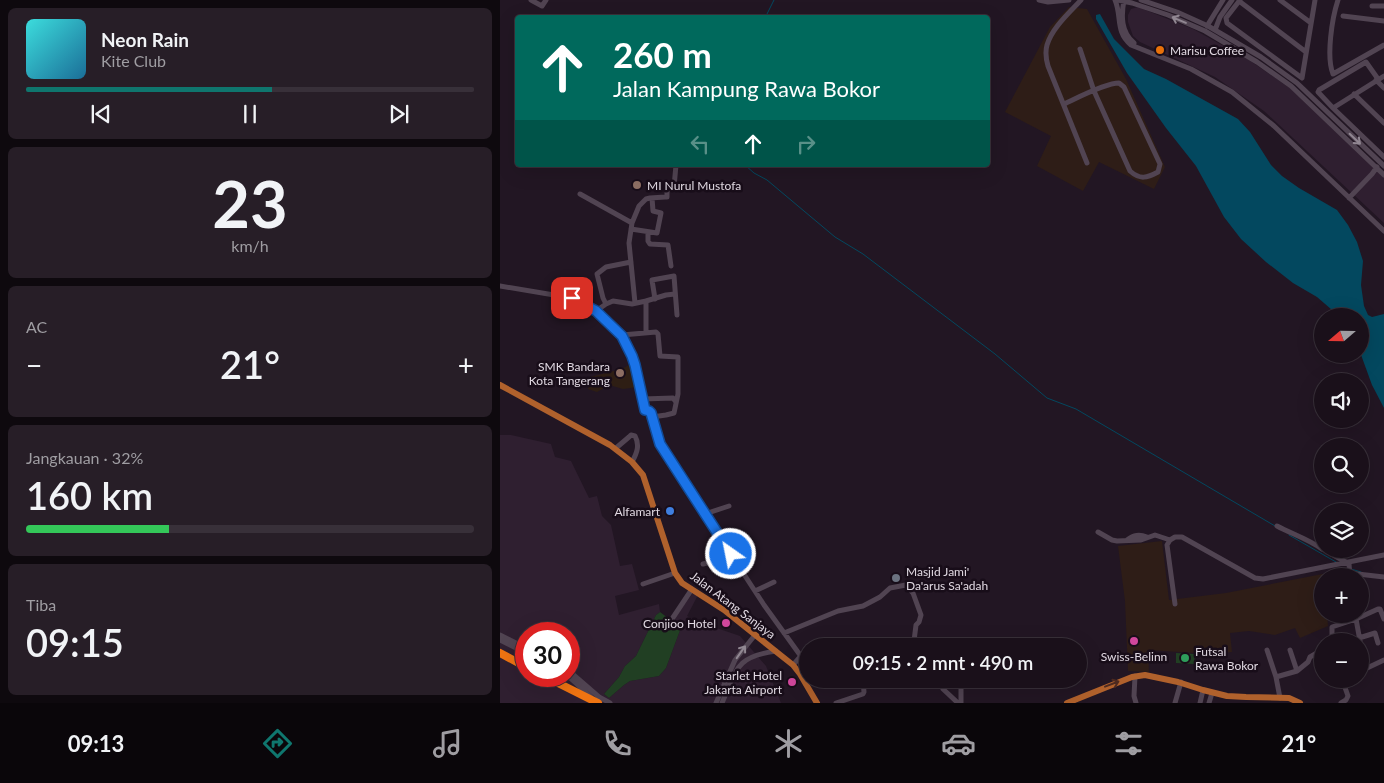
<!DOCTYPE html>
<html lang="id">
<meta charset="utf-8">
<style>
:root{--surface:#1a101a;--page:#271e27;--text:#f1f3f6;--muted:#9f9da2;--line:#383039;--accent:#0f766e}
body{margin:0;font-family:Lato,sans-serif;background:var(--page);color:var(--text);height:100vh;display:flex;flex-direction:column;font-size:19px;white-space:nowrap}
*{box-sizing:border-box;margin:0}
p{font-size:16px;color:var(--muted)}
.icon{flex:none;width:28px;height:28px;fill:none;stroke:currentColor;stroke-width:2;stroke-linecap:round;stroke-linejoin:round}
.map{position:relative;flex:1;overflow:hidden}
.sheet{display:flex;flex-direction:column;gap:8px;padding:8px;background:#0e090e;width:500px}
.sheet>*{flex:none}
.hud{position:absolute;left:15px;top:15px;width:475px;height:152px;border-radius:5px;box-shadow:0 5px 20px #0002,0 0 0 1px var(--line);background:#00695c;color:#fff;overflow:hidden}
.needle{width:32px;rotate:250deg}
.controls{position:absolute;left:814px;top:308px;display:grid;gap:10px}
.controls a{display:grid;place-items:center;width:55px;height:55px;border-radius:50%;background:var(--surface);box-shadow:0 5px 20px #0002,0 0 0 1px var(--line);font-size:25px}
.speed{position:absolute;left:15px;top:622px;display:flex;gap:10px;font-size:25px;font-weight:700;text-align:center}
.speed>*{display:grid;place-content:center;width:65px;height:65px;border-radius:50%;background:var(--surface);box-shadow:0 5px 20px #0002,0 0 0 1px var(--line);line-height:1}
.speed .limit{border:8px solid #d22;background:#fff;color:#111}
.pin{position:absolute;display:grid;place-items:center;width:42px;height:42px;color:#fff;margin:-21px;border-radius:10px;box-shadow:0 2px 8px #0006}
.me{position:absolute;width:55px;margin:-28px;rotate:327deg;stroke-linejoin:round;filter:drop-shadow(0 0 4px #0008)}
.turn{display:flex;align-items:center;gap:18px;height:105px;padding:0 15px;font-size:22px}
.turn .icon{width:65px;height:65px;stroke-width:2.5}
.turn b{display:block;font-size:35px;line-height:42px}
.lanes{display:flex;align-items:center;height:48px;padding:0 15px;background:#0003;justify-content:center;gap:25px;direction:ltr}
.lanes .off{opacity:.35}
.big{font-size:38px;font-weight:600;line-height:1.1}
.sheet .tile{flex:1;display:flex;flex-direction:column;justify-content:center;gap:8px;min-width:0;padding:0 18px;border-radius:8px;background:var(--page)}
.sheet .dial{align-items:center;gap:0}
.dial b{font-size:65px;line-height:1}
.song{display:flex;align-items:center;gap:15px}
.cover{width:60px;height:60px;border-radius:8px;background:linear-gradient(135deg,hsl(180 70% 55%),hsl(200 70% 35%))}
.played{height:5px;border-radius:2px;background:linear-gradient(90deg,var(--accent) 55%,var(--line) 55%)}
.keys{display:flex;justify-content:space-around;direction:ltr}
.heat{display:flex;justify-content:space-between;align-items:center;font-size:28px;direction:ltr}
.charge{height:8px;border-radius:4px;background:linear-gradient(90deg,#34c759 32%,var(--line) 0)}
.trip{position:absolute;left:299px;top:638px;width:288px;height:50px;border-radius:25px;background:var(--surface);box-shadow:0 5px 20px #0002,0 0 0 1px var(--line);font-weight:600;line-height:50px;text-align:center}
.dock{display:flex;height:80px;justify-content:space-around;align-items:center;background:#0a060a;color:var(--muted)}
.dock .icon{width:35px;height:35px}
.dock .selected{color:var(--accent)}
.dock b{font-size:22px;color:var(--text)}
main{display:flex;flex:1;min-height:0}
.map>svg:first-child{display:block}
.built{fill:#2f1f30;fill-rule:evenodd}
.industrial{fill:#2e1d17}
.education{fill:#2e1e14}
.green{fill:#213f23}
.water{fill:#03485f}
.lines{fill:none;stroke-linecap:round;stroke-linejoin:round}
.stream{stroke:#03485f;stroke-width:1}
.minor{stroke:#514452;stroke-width:5}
.major{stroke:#b0612c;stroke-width:6}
.highway{stroke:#ef7412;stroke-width:8}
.oneway{stroke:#918792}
.oneway2{stroke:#4d2a20}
.route-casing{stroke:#114b97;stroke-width:12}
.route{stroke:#1a73e8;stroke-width:9}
.food-dot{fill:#e8710a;stroke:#180d19;stroke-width:2}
.education-dot{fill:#8d6e63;stroke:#180d19;stroke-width:2}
.shop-dot{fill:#3f7fe0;stroke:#180d19;stroke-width:2}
.worship-dot{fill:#6b7280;stroke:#180d19;stroke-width:2}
.hotel-dot{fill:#d1479c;stroke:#180d19;stroke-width:2}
.leisure-dot{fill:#2e9e5b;stroke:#180d19;stroke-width:2}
.labels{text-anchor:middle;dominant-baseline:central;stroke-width:5;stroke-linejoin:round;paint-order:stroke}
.poi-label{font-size:12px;fill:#e0d8e1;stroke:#180d19;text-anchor:start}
.street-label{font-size:12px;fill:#e0d8e1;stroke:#180d19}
</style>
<main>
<section class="sheet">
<div class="tile">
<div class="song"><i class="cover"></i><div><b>Neon Rain</b><p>Kite Club</p></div></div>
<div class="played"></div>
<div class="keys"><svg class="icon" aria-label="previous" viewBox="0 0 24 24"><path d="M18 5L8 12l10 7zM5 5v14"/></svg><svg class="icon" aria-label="pause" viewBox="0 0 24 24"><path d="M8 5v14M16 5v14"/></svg><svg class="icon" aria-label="next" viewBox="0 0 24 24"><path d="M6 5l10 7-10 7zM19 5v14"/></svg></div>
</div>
<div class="tile dial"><b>23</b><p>km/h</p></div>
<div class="tile"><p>AC</p>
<div class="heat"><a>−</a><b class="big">21°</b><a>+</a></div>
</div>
<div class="tile"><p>Jangkauan · 32%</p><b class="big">160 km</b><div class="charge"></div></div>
<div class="tile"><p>Tiba</p><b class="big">09:15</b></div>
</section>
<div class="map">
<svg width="884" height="703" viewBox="0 0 884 703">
<rect width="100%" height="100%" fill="#221623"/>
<!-- built -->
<path class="built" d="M 638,7 L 693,29 L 749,60 L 790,88 L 884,178 L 884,223 L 764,111 L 715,77 L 640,42 L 633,36 L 628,22 L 628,15 L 631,9 Z
M 0,435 L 11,435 L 51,444 L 55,457 L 71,461 L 89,498 L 97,496 L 102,516 L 111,525 L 120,566 L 132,564 L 139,590 L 115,596 L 119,615 L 159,604 L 160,612 L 156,615 L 136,656 L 125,666 L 119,677 L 104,694 L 109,698 L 124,685 L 130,681 L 159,676 L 166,668 L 182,625 L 172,621 L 193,593 L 198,595 L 187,616 L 199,622 L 240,636 L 266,666 L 281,703 L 0,703 ZM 26,634 L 69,634 L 69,676 L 26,676 Z"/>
<!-- industrial -->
<path class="industrial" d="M 569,7 L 587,9 L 626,79 L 665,167 L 654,189 L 599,162 L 583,191 L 537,166 L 551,136 L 505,112 L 550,27 Z
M 662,541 L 669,600 L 726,593 L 848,569 L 849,576 L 822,576 L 822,614 L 830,614 L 827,615 L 828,626 L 800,638 L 795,628 L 775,635 L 749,631 L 730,633 L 732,652 L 711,654 L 648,650 L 649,672 L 628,671 L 625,601 L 618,546 Z"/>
<!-- education -->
<path class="education" d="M 132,363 L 138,387 L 123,389 L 109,385 L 97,392 L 88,389 L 90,377 L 122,369 Z"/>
<!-- green -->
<path class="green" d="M 160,612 L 172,621 L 182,625 L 166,668 L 159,676 L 130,681 L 124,685 L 109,698 L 104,694 L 119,677 L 125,666 L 136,656 L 156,615 Z
M 676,653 L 695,654 L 694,664 L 676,663 Z"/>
<!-- water -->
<path class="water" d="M 600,14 L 614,39 L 644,69 L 666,79 L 738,119 L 750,132 L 771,165 L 782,176 L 799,188 L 837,210 L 848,225 L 857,242 L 863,261 L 861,285 L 864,306 L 868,315 L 872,317 L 884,314 L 884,408 L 872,385 L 860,352 L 860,316 L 839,316 L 817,297 L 793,283 L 766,262 L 741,239 L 724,217 L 696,166 L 666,128 L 627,73 L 596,19 L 596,15 Z"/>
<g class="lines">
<!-- stream -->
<path class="stream" d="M 265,18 L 274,0
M 245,165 L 254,173 L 267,180 L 335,237 L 363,254 L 495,354 L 547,398 L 576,409 L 775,526
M 789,535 L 836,562
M 851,569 L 861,572"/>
<!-- minor -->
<path class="minor" d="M 31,0 L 42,6 L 46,0
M 539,0 L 548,2 L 569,0
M 581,0 C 569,13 552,28 547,45 C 545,52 546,59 548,66 L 587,163
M 615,0 C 622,16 615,32 631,45 L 691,69 L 732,92 L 774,126 L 884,231
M 618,0 L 632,3 L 668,15 L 705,31 L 757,62 L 791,86 L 884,175
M 624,0 C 621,16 621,32 634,43
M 641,0 L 677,12 L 708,26 L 761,57 L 797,83 L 884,166
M 740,0 L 726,18 L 727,23 L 802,78 L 815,0
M 780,0 L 811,23
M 838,0 C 832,18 826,57 833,74 L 884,45
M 739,1 L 806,52
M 872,6 L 884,6
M 843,16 L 884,21
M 707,26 L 723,0
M 715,30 L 720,17 L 732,0
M 878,79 L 866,62 L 819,90 L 818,92 L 833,108 L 884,157
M 876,80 L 884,88
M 854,94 L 884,123
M 564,104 C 577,98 605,83 619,83 L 624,87 L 660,164 L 658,172 C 647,178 640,180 630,171 L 594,91 L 580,49
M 833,108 L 884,76
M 80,194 L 132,223
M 849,198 L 872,174 L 877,167
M 131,229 L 157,233 L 161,213 L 153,211 L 152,198
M 148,232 L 148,241 L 150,244 L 168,245 L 171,266
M 0,286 L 72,298 L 96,311 L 122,335 L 132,355 L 141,386 L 145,410 L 151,413 L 157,437 L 163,450 L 264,605 L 300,655 L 300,657 L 293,665
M 155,299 L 152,280 L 174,276 L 177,315
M 135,303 L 129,243 L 132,223 L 139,206 L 146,199 L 150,198 L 165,197 L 167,197 L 167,190 L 174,187 L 176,165
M 106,304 L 103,298 L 97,274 L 106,267 L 131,262
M 96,311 L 106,304 L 113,301 L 132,304 L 146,301
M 146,333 L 146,301 L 166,295 L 175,294
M 122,335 L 156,332 L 158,334 L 160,356 L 178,357 L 178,394 L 174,413 L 166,415 L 152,417
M 143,399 L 173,398 L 176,402
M 116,448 L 129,437 L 131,435 L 135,436 C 140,445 137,453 132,462
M 205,514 L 229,506
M 777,526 C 792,534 808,539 822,549
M 598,532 L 612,540 L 617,541 L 641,540 L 655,535 L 670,540
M 627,540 C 634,535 639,534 647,537
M 823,549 L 849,564 L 850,576
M 203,564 L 222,559 L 231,555
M 849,573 L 884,577
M 143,584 L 175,573
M 255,591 L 274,582
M 675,604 L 667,545 L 670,540 L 675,537 L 682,537 L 755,578 L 763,579 L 884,555
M 172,619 L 192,589
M 284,633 L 338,611 L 363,606 L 380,597 L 390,588 L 406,585 L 413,593 L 421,615 L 419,622 L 416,625 L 414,641 L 415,646
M 0,635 L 26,648
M 859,638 L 875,633 L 878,643
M 0,640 L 26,653
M 832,641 L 832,627 L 856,619 L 855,614
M 860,641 L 856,619 L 878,609 L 880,609 L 884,619
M 860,643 L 865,669 L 860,675
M 767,650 L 776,677 L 780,698
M 790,650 L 797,671
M 865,669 L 884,660
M 69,671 L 99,697 L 110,703
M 68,676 L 91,697
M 635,676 L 634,696 L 636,703
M 776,677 L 797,671 L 808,662 L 810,657 L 822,650
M 439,679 L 443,689 L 458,703
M 844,684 L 854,679
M 461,688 L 461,703
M 216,703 L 235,660 L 255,635
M 222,703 C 237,669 235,657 276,651
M 336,703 L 363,694 L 364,692 L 363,681
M 675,703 L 681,682
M 700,703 L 703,690
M 709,703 L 712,693
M 841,703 L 846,700 L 848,696 L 842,679"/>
<!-- major -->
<path class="major" d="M 0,385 L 110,445 L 132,462 L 143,475 L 175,573 L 182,583 L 224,610 L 293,665 L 300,674 L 317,703
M 567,703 L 632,677 L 645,675 L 678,682 L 703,690 L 727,696 L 746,697 L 789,698 L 800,703"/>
<!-- highway -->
<path class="highway" d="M 0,653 L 26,667
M 44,676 L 98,703"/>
</g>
<!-- one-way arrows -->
<defs><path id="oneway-shaft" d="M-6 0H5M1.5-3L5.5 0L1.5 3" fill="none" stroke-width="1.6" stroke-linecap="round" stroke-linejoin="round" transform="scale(1.25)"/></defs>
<g class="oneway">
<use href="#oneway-shaft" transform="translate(679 20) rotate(-157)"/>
<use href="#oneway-shaft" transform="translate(855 139) rotate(44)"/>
<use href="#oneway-shaft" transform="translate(241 652) rotate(-55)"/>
</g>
<use class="oneway2" href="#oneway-shaft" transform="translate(612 684) rotate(-21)"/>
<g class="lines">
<defs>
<path id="route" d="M 72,298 L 96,311 L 122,336 L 132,356 L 135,365 L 145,410 L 149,411 L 151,413 L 160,444 L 231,554"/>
</defs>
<!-- route casing -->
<use href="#route" class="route-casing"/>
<!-- route -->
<use href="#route" class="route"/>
</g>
<!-- markers -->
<circle class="food-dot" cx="660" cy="50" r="5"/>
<g class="education-dot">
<circle cx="137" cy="185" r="5"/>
<circle cx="120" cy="373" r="5"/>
</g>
<circle class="shop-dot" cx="170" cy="511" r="5"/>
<circle class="worship-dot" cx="396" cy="578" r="5"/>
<g class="hotel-dot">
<circle cx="226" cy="623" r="5"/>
<circle cx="634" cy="641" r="5"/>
<circle cx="292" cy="682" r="5"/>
</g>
<circle class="leisure-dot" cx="685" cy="658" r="5"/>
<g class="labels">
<!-- poi labels -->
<g class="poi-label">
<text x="670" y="50">Marisu Coffee</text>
<text x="147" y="185">MI Nurul Mustofa</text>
<text x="110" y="366" text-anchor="end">SMK Bandara<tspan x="110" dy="14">Kota Tangerang</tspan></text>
<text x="160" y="511" text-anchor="end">Alfamart</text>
<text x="406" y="571">Masjid Jami'<tspan x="406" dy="14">Da'arus Sa'adah</tspan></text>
<text x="216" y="623" text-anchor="end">Conjioo Hotel</text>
<text x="695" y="651">Futsal<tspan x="695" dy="14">Rawa Bokor</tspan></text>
<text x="634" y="656" text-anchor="middle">Swiss-Belinn</text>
<text x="282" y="675" text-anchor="end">Starlet Hotel<tspan x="282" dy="14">Jakarta Airport</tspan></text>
</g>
<!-- street labels -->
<g class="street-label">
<text transform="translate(233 605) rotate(37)">Jalan Atang Sanjaya</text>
</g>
</g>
</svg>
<div class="controls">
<a><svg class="needle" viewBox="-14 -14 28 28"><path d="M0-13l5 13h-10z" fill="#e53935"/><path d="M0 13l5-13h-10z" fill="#9f9da2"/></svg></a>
<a><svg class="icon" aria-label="sound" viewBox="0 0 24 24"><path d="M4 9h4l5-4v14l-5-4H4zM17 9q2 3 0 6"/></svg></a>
<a><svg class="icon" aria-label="search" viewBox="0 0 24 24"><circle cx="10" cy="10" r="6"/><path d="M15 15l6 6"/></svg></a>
<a><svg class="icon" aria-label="layers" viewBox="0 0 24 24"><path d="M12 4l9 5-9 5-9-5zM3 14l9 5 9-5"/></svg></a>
<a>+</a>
<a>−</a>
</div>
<div class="speed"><div class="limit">30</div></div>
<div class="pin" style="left:72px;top:298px;background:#d93025"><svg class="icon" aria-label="arrive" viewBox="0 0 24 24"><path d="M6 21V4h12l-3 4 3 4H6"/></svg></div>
<svg class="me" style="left:231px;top:554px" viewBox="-20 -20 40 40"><circle r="17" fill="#1a73e8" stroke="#fff" stroke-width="3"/><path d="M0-11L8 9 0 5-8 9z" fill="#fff"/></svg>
<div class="trip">09:15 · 2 mnt · 490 m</div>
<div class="hud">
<div class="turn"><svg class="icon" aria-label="ahead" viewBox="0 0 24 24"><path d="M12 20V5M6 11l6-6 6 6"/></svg><div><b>260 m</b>Jalan Kampung Rawa Bokor</div></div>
<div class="lanes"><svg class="icon off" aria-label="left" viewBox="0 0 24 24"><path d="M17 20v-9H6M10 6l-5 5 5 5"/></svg><svg class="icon" aria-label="ahead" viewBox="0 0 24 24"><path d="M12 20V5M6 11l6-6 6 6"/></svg><svg class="icon off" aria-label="right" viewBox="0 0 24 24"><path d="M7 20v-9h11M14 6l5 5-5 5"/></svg></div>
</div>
</div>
</main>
<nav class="dock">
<b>09:13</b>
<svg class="icon selected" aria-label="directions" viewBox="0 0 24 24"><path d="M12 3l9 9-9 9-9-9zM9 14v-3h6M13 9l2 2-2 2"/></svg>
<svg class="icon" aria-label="music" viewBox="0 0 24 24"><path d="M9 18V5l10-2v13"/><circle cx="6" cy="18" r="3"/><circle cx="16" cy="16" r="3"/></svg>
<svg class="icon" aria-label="phone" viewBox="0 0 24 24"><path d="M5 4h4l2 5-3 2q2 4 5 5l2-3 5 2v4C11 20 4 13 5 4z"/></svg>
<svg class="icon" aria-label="climate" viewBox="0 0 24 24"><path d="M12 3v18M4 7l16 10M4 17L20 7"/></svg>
<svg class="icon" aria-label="car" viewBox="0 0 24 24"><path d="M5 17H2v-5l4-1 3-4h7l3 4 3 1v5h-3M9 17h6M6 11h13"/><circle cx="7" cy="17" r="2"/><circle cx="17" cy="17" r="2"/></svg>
<svg class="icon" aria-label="filters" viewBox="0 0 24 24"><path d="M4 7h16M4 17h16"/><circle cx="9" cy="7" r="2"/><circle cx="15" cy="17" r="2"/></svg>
<b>21°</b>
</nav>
